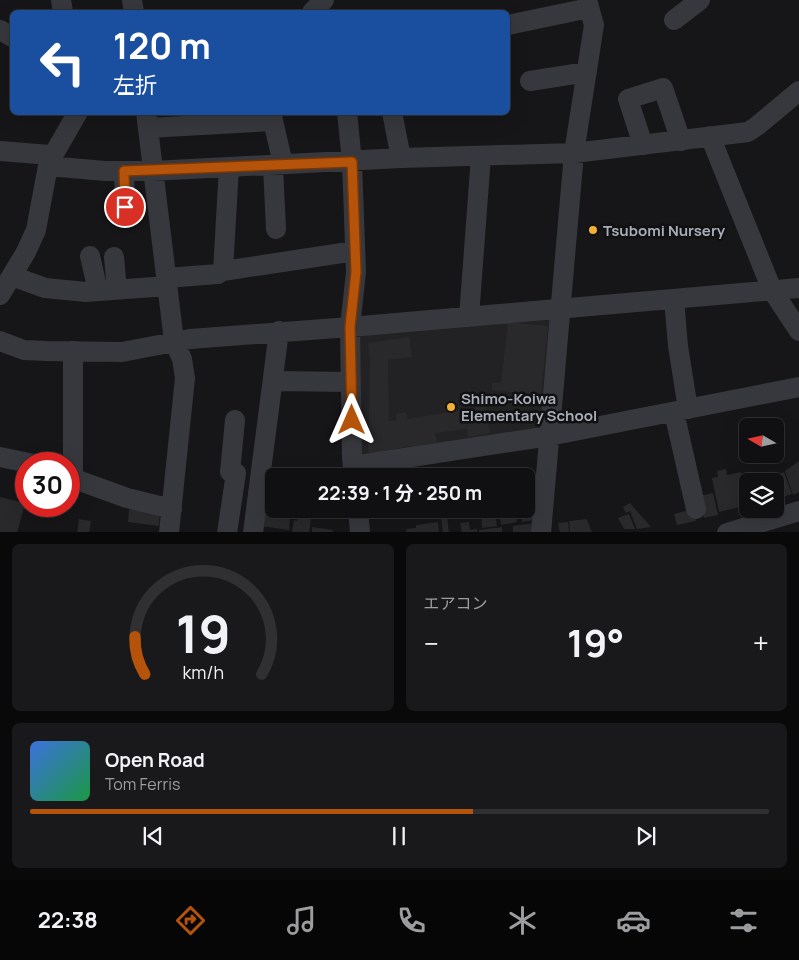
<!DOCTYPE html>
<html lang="ja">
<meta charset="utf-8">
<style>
:root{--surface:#101012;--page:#19191b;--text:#f1f3f6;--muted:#9c9d9f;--line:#303032;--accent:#b45309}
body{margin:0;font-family:Manrope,"Noto Sans JP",sans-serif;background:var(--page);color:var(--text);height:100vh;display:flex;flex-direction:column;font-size:19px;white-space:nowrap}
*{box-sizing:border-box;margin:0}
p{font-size:16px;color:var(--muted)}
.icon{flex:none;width:28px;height:28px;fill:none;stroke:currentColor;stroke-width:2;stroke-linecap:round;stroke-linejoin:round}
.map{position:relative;height:532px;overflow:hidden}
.drawer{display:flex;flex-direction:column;gap:12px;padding:12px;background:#09090a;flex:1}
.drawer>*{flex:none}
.guide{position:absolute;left:10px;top:10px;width:500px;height:105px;border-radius:8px;box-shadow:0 5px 20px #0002,0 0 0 1px var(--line);background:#1a4fa0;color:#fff;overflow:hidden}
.needle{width:32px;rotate:279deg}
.tools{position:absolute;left:739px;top:418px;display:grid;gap:10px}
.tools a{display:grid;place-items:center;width:45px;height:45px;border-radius:8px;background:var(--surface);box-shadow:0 5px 20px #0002,0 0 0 1px var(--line);font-size:25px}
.speed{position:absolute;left:15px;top:452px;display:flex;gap:10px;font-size:25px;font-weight:700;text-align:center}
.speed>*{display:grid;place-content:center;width:65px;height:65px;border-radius:50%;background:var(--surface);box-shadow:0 5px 20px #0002,0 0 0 1px var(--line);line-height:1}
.speed .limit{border:8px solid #d22;background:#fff;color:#111}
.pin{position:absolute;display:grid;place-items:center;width:42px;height:42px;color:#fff;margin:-21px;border:2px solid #fff;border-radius:50%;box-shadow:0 1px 5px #0007}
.me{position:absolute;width:55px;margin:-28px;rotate:0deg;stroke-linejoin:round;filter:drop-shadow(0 0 4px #0008)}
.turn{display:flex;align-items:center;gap:18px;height:105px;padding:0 20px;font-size:22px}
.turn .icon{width:65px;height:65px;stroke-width:2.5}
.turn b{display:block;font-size:35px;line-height:42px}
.big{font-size:38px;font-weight:700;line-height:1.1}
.drawer .card{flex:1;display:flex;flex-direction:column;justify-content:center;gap:8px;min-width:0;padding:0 18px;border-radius:8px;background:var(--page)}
.drawer .dial{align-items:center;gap:0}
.dial svg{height:130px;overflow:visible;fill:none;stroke:var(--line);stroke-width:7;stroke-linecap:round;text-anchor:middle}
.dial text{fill:var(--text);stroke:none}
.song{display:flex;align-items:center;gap:15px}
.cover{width:60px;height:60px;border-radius:8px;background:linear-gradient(135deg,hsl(220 70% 55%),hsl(140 70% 35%))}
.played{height:5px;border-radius:2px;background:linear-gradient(90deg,var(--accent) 60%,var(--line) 60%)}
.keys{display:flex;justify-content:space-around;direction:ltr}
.heat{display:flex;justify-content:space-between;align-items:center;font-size:28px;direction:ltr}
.drawer .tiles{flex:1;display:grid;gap:12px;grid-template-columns:1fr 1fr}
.card:last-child{grid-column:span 2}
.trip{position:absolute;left:265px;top:468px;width:270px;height:50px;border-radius:8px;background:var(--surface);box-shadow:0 5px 20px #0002,0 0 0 1px var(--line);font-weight:700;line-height:50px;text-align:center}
.tabs{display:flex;height:80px;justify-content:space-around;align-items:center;background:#060607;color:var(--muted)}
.tabs .icon{width:35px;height:35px}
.tabs .selected{color:var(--accent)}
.tabs b{font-size:22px;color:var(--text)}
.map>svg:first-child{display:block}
.built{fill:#222225}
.building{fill:#29292c}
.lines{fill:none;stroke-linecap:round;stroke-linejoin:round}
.minor{stroke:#37383d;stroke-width:20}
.route-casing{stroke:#753606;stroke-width:12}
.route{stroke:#b45309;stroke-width:9}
.poi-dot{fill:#f2b134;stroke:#111113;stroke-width:2}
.labels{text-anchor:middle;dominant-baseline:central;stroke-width:5;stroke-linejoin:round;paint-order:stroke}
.poi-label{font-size:15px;font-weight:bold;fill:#a8adb8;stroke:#111113;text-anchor:start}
</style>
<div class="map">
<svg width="799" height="533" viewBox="0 0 799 533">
<rect width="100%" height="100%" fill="#161618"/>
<!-- built -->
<path class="built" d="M 550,315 L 543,432 L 361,460 L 359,332 Z"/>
<!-- building -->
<path class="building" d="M 508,322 L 548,326 L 541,395 L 492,390 L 492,383 L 501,383 Z
M 409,337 L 412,357 L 388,360 L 389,421 L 397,420 L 396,414 L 406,412 L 407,419 L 486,406 L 490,433 L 468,437 L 467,429 L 435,433 L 437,443 L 424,445 L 412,450 L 411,446 L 390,450 L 391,454 L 370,457 L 368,449 L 370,363 L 368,343 Z
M 799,461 L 799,492 L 793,495 L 785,471 Z
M 726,469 L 727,475 L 741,472 L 742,475 L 751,473 L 753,481 L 748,481 L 748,505 L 719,512 L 712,478 L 718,477 L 717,471 Z
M 784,472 L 792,494 L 782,497 L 774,476 Z
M 713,493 L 718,515 L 704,518 L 699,496 Z
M 0,497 L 25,503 L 17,533 L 0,533 Z
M 630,503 L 651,527 L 637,529 L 630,511 L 626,513 L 623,507 Z
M 129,509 L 160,512 L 159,526 L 128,522 Z
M 440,509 L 454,509 L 454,514 L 447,515 L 449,533 L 443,533 Z
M 693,509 L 696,521 L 677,525 L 674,514 Z
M 516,511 L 517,522 L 501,525 L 499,513 Z
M 534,511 L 535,520 L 522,522 L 521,513 Z
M 495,513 L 497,526 L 482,528 L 481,515 Z
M 262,514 L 290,517 L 289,530 L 261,526 Z
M 629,514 L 635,529 L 624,529 L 618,518 Z
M 298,516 L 311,518 L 309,533 L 292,533 L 294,520 L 297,521 Z
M 79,519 L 91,521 L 89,533 L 77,533 Z
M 587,519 L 592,533 L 570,533 L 569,521 Z
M 438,522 L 439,533 L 407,533 L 406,529 L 416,528 L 416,525 Z
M 469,522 L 470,530 L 477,529 L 477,533 L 462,533 L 460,523 Z
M 568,522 L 569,533 L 560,533 L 558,523 Z
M 534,523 L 534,533 L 513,533 L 513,526 Z
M 312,527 L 333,530 L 332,533 L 312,533 Z
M 502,527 L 502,533 L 479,533 L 479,530 Z"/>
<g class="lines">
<!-- minor -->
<path class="minor" d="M 61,0 L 63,12
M 132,0 L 134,12
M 312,12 L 324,0
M 674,20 L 700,0
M 508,25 L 589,8
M 0,30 L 12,37
M 530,81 L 587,72
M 146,112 L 174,341 L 182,359 L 185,378 L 169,533
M 271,112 L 283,164
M 347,112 L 352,162 L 356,272 L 350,327 L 352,458 L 354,476
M 392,112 L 401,158
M 148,128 L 273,121
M 710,136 L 772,290 L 799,331
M 643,145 L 628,99 L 663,88 L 681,141
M 0,151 L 50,155
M 48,166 L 105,171 L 152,171 L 401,158 L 574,153 L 748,132 L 757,126 L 799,91
M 273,166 L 276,229
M 124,171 L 125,207
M 90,256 L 98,291
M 114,257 L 117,290
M 223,271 L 355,251
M 12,276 L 45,288 L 86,292 L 167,286
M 166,278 L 218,274 L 223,271 L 229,167
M 0,295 L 26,252 L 36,230 L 50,155 L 55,152 L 78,112
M 674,299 L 678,346 L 688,409
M 469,317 L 481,156
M 0,341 L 24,350 L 47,351 L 122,352 L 190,339 L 350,327 L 799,288
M 273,381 L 351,382
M 674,412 L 696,509
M 0,457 L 34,464
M 353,466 L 549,436 L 799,387
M 69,477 L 127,498 L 172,509
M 73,478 L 73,351
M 358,509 L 360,533
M 227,533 L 236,473 L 230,472 L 235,420
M 253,533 L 279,331
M 541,533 L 574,153 L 594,25 L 587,0
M 727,533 L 799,511"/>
</g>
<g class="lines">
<defs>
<path id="route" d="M 125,207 L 124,171 L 352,162 L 356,272 L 350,327 L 352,420"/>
</defs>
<!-- route casing -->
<use href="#route" class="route-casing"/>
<!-- route -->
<use href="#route" class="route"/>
</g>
<!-- markers -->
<g class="poi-dot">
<circle cx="593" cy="230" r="5"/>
<circle cx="451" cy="407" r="5"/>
</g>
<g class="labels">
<!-- poi labels -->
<g class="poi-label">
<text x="603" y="230">Tsubomi Nursery</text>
<text x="461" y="398">Shimo-Koiwa<tspan x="461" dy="17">Elementary School</tspan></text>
</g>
</g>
</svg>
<div class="tools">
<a><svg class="needle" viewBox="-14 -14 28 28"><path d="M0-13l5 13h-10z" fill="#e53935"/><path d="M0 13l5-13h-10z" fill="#9c9d9f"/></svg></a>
<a><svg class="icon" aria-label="layers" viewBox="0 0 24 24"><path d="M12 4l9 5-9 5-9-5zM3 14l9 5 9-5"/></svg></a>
</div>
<div class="speed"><div class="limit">30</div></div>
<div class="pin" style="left:125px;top:207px;background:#d93025"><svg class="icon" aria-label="arrive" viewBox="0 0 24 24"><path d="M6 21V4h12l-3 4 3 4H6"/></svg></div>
<svg class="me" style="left:352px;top:420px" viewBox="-20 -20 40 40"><path d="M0-17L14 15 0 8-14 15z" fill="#b45309" stroke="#fff" stroke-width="4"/></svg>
<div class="trip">22:39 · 1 分 · 250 m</div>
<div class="guide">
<div class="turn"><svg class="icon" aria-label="left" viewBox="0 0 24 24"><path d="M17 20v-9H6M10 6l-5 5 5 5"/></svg><div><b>120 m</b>左折</div></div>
</div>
</div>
<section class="drawer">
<div class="tiles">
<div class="card dial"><svg viewBox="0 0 100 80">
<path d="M14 69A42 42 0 1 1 86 69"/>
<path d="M14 69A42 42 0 0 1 8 46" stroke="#b45309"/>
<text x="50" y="56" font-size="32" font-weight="700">19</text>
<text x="50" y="72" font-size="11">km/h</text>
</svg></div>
<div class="card"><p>エアコン</p>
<div class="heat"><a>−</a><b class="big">19°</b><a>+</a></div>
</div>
<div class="card">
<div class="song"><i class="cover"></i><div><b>Open Road</b><p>Tom Ferris</p></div></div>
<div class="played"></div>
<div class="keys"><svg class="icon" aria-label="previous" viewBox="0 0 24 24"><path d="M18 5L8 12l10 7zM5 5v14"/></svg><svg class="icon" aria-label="pause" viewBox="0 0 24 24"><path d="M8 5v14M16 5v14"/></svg><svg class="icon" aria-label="next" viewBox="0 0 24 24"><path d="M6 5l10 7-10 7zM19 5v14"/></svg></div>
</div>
</div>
</section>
<nav class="tabs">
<b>22:38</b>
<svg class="icon selected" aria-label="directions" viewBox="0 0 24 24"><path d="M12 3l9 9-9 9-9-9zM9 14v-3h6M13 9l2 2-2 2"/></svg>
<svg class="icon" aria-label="music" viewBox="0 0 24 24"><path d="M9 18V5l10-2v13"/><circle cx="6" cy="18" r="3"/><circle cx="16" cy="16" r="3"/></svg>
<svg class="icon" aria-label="phone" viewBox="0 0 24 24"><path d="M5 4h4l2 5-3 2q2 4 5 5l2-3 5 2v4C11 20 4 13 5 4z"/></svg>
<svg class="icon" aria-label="climate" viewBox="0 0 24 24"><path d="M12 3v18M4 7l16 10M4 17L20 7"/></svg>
<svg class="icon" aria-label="car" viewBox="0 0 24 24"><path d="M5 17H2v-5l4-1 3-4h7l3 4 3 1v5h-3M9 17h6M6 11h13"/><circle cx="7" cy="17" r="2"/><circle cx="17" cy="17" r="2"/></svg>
<svg class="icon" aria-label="filters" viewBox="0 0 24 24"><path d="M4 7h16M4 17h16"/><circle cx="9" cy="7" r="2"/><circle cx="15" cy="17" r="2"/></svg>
</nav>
